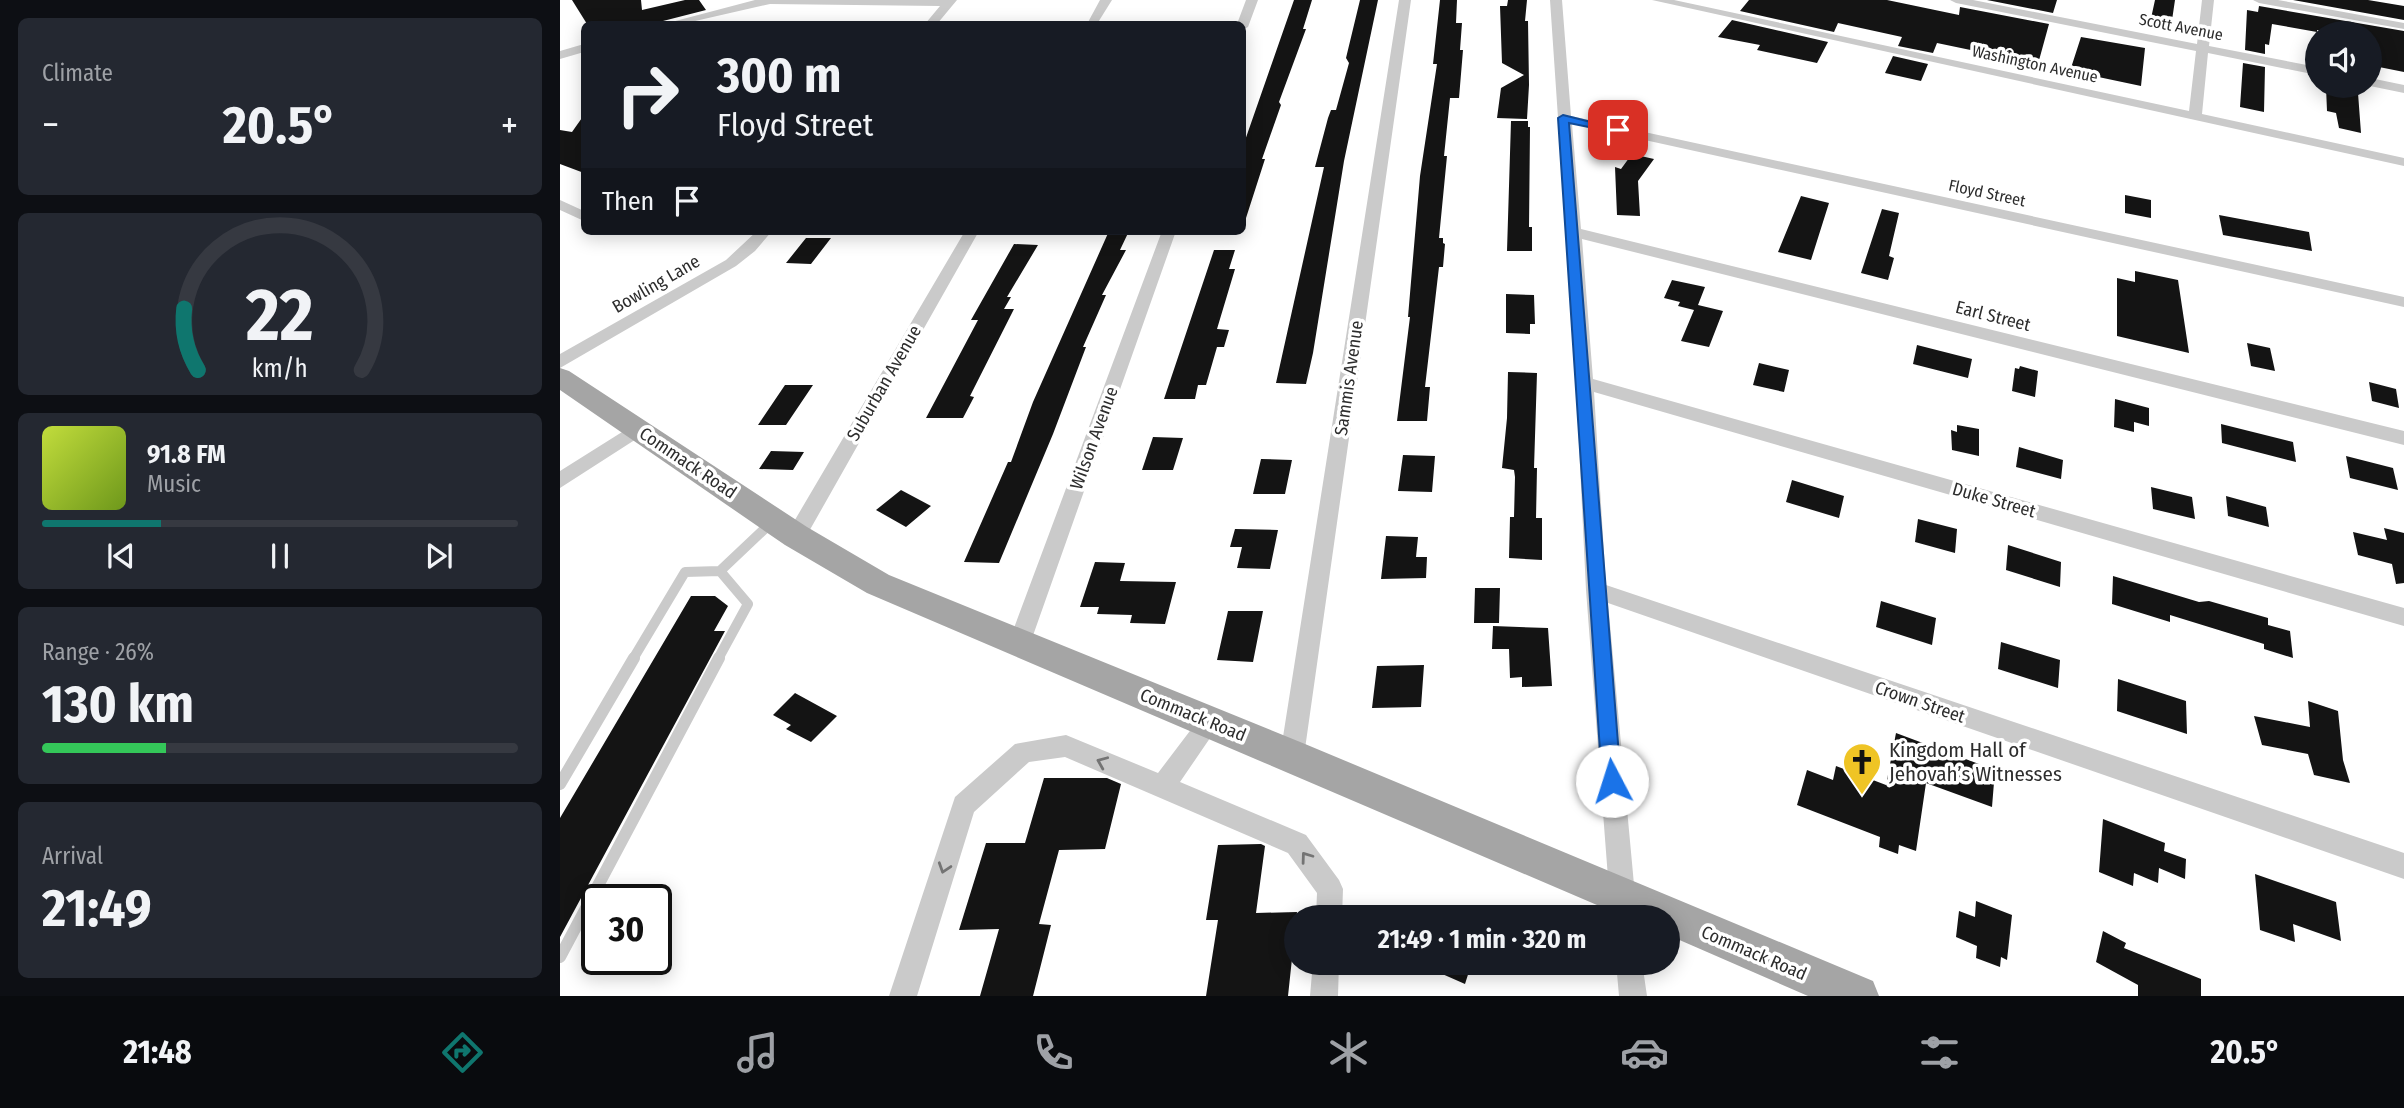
<!DOCTYPE html>
<meta charset="utf-8">
<style>
:root{--surface:#171b24;--page:#242831;--text:#f1f3f6;--muted:#9ea1a6;--line:#363941;--accent:#0f766e}
body{margin:0;font-family:"Fira Sans Condensed",sans-serif;background:var(--page);color:var(--text);height:100vh;display:flex;flex-direction:column;font-size:26px;white-space:nowrap}
*{box-sizing:border-box;margin:0}
p{font-size:23px;color:var(--muted)}
.icon{flex:none;width:38px;height:38px;fill:none;stroke:currentColor;stroke-width:2;stroke-linecap:round;stroke-linejoin:round}
.map{position:relative;flex:1;overflow:hidden}
.side{display:flex;flex-direction:column;gap:18px;padding:18px;background:#0d0f14;width:560px}
.side>*{flex:none}
.hud{position:absolute;left:21px;top:21px;width:665px;height:214px;border-radius:10px;box-shadow:0 4px 18px #0003;background:#171b24;color:var(--text);overflow:hidden}
.fabs{position:absolute;left:1745px;top:21px;display:grid;gap:14px}
.fabs a{display:grid;place-items:center;width:77px;height:77px;border-radius:50%;background:var(--surface);box-shadow:0 4px 18px #0003;font-size:35px}
.speed{position:absolute;left:21px;top:884px;display:flex;gap:14px;font-size:35px;font-weight:700;text-align:center}
.speed>*{display:grid;place-content:center;width:91px;height:91px;border-radius:50%;background:var(--surface);box-shadow:0 4px 18px #0003;line-height:1}
.speed .limit{border:4px solid #111;border-radius:10px;background:#fff;color:#111}
.pin{position:absolute;display:grid;place-items:center;width:60px;height:60px;color:#fff;margin:-30px;border-radius:14px;box-shadow:0 4px 10px #0006}
.me{position:absolute;width:77px;margin:-38px;rotate:355deg;stroke-linejoin:round;filter:drop-shadow(0 0 5px #0008)}
.turn{display:flex;align-items:center;gap:24px;height:147px;padding:0 21px;font-size:32px}
.turn .icon{width:91px;height:91px;stroke-width:2.5}
.turn b{display:block;font-size:49px;line-height:60px}
.then{display:flex;align-items:center;height:66px;padding:0 21px;background:#0003;gap:14px;font-size:26px}
.big{font-size:52px;font-weight:700;line-height:1.1}
.side .tile{flex:1;display:flex;flex-direction:column;justify-content:center;gap:10px;min-width:0;padding:0 24px;border-radius:10px;background:var(--page)}
.side .dial{align-items:center;gap:0}
.dial svg{height:182px;overflow:visible;fill:none;stroke:var(--line);stroke-width:7;stroke-linecap:round;text-anchor:middle}
.dial text{fill:var(--text);stroke:none}
.song{display:flex;align-items:center;gap:21px}
.cover{width:84px;height:84px;border-radius:10px;background:linear-gradient(135deg,hsl(70 70% 55%),hsl(80 70% 35%))}
.played{height:7px;border-radius:4px;background:linear-gradient(90deg,var(--accent) 25%,var(--line) 25%)}
.keys{display:flex;justify-content:space-around;direction:ltr}
.heat{display:flex;justify-content:space-between;align-items:center;font-size:38px;direction:ltr}
.charge{height:10px;border-radius:5px;background:linear-gradient(90deg,#34c759 26%,var(--line) 0)}
.trip{position:absolute;left:724px;top:905px;width:396px;height:70px;border-radius:35px;background:var(--surface);box-shadow:0 4px 18px #0003;font-weight:700;line-height:70px;text-align:center}
.dock{display:flex;height:112px;justify-content:space-around;align-items:center;background:#090b0e;color:var(--muted)}
.dock .icon{width:49px;height:49px}
.dock .active{color:var(--accent)}
.dock b{font-size:32px;color:var(--text)}
main{display:flex;flex:1;min-height:0}
.map>svg:first-child{display:block}
.building{fill:#141414}
.lines{fill:none;stroke-linecap:round;stroke-linejoin:round}
.lane-far1{stroke:#cacaca;stroke-width:10}
.lane{stroke:#cacaca;stroke-width:12}
.street{fill:#cacaca;fill-rule:evenodd}
.primary{fill:#a5a5a5;fill-rule:evenodd}
.oneway{stroke:#747474}
.route{fill:#1a73e8;stroke:#114b97;stroke-width:2}
.labels{text-anchor:middle;dominant-baseline:central;stroke-width:7;stroke-linejoin:round;paint-order:stroke}
.far-street-label{font-size:16px;fill:#2d2d2d;stroke:#fff}
.street-label{font-size:18px;fill:#2d2d2d;stroke:#fff}
.near-poi-label{font-size:21px;fill:#2d2d2d;stroke:#fff;text-anchor:start}
</style>
<main>
<section class="side">
<div class="tile"><p>Climate</p>
<div class="heat"><a>−</a><b class="big">20.5°</b><a>+</a></div>
</div>
<div class="tile dial"><svg viewBox="0 0 100 80">
<path d="M14 69A42 42 0 1 1 86 69"/>
<path d="M14 69A42 42 0 0 1 8 42" stroke="#0f766e"/>
<text x="50" y="56" font-size="32" font-weight="700">22</text>
<text x="50" y="72" font-size="11">km/h</text>
</svg></div>
<div class="tile">
<div class="song"><i class="cover"></i><div><b>91.8 FM</b><p>Music</p></div></div>
<div class="played"></div>
<div class="keys"><svg class="icon" aria-label="previous" viewBox="0 0 24 24"><path d="M18 5L8 12l10 7zM5 5v14"/></svg><svg class="icon" aria-label="pause" viewBox="0 0 24 24"><path d="M8 5v14M16 5v14"/></svg><svg class="icon" aria-label="next" viewBox="0 0 24 24"><path d="M6 5l10 7-10 7zM19 5v14"/></svg></div>
</div>
<div class="tile"><p>Range · 26%</p><b class="big">130 km</b><div class="charge"></div></div>
<div class="tile"><p>Arrival</p><b class="big">21:49</b></div>
</section>
<div class="map">
<svg width="1844" height="996" viewBox="0 0 1844 996">
<rect width="100%" height="100%" fill="#fff"/>
<!-- building -->
<path class="building" d="M 12,0 L 81,0 L 82,10 L 125,0 L 139,0 L 146,10 L 103,21 L 101,24 L 27,24 Z
M 734,0 L 752,0 L 743,29 L 746,29 L 719,102 L 721,105 L 702,159 L 705,159 L 686,218 L 682,217 L 682,149 Z
M 800,0 L 818,0 L 784,161 L 753,353 L 746,384 L 716,383 L 764,167 L 755,167 L 768,118 L 771,110 L 776,110 L 789,63 L 786,58 Z
M 880,0 L 897,0 L 896,23 L 902,23 L 900,50 L 903,50 L 899,98 L 890,98 L 884,156 L 887,156 L 879,238 L 883,238 L 883,243 L 885,244 L 883,267 L 879,267 L 865,387 L 870,387 L 867,421 L 837,421 L 850,317 L 848,317 L 860,176 L 877,64 L 873,64 Z
M 948,0 L 967,0 L 965,21 L 968,21 L 969,85 L 967,119 L 937,118 L 941,88 L 964,75 L 942,63 L 940,6 L 947,6 Z
M 1189,0 L 1327,0 L 1399,15 L 1400,7 L 1489,24 L 1478,64 L 1377,43 L 1373,53 L 1338,46 L 1342,37 L 1278,23 L 1274,32 L 1180,11 Z
M 1427,0 L 1497,0 L 1493,13 Z
M 1595,0 L 1615,0 L 1611,27 L 1590,23 Z
M 1733,0 L 1808,0 L 1844,6 L 1844,20 Z
M 1699,6 L 1844,31 L 1844,72 L 1814,66 L 1810,33 L 1778,33 L 1757,30 L 1757,32 L 1712,24 L 1709,45 L 1705,44 L 1705,54 L 1685,50 L 1687,10 L 1698,12 Z
M 1172,20 L 1268,42 L 1257,63 L 1197,50 L 1200,45 L 1158,37 Z
M 1521,37 L 1585,48 L 1581,86 L 1510,71 Z
M 1333,56 L 1368,64 L 1361,81 L 1325,73 Z
M 1683,63 L 1705,67 L 1704,112 L 1680,107 Z
M 1766,87 L 1798,93 L 1801,133 L 1779,128 L 1776,113 L 1767,111 Z
M 24,115 L 24,173 L 0,164 L 0,130 L 12,132 Z
M 951,121 L 968,121 L 968,127 L 970,127 L 969,227 L 972,227 L 972,251 L 947,251 Z
M 1072,154 L 1094,159 L 1078,181 L 1080,216 L 1057,215 L 1055,167 L 1061,169 Z
M 1565,195 L 1591,200 L 1591,218 L 1565,213 Z
M 1241,196 L 1269,203 L 1251,260 L 1218,252 Z
M 1322,209 L 1339,213 L 1329,256 L 1334,258 L 1328,280 L 1301,273 Z
M 1659,215 L 1749,232 L 1752,251 L 1663,235 Z
M 549,231 L 569,231 L 560,250 L 566,250 L 542,295 L 546,295 L 523,347 L 526,347 L 493,434 L 439,563 L 404,562 L 448,462 L 451,462 L 473,402 Z
M 246,238 L 271,238 L 251,264 L 226,263 Z
M 454,244 L 478,245 L 447,297 L 451,297 L 444,309 L 454,309 L 410,396 L 414,397 L 403,418 L 366,418 L 418,320 L 411,320 Z
M 654,250 L 675,250 L 669,269 L 675,269 L 657,329 L 669,330 L 664,347 L 657,347 L 646,385 L 638,385 L 635,399 L 604,399 Z
M 1575,271 L 1618,280 L 1629,353 L 1557,336 L 1557,278 L 1575,282 Z
M 1112,280 L 1145,287 L 1138,305 L 1163,311 L 1149,347 L 1121,341 L 1134,310 L 1118,306 L 1120,302 L 1104,298 Z
M 946,294 L 974,295 L 975,324 L 970,324 L 970,334 L 946,333 Z
M 1687,343 L 1710,348 L 1715,371 L 1691,366 Z
M 1357,345 L 1412,359 L 1408,378 L 1353,364 Z
M 1199,363 L 1229,370 L 1224,392 L 1193,385 Z
M 1460,366 L 1478,371 L 1475,397 L 1452,391 L 1455,368 L 1459,369 Z
M 948,372 L 977,373 L 974,468 L 977,468 L 976,518 L 982,518 L 982,560 L 949,558 L 950,517 L 954,517 L 955,477 L 954,470 L 942,468 L 947,418 Z
M 1809,382 L 1836,389 L 1839,408 L 1812,401 Z
M 225,385 L 253,385 L 226,425 L 198,425 Z
M 1555,399 L 1589,408 L 1589,426 L 1574,422 L 1574,432 L 1554,427 Z
M 1661,424 L 1733,442 L 1736,462 L 1662,443 Z
M 1397,425 L 1419,429 L 1419,456 L 1392,450 L 1391,430 L 1397,432 Z
M 593,437 L 623,438 L 613,470 L 582,470 Z
M 1459,447 L 1503,460 L 1501,479 L 1456,467 Z
M 211,451 L 244,452 L 233,470 L 199,469 Z
M 843,455 L 875,456 L 872,492 L 838,491 Z
M 1786,456 L 1833,468 L 1838,490 L 1790,478 Z
M 701,459 L 732,460 L 725,494 L 693,494 Z
M 1232,480 L 1284,496 L 1279,518 L 1226,502 Z
M 1591,487 L 1632,497 L 1635,519 L 1593,509 Z
M 341,490 L 371,506 L 346,527 L 316,510 Z
M 1666,496 L 1706,507 L 1709,527 L 1668,516 Z
M 1358,519 L 1397,529 L 1395,553 L 1355,542 Z
M 1824,528 L 1844,533 L 1844,583 L 1836,584 L 1832,564 L 1798,555 L 1793,532 L 1827,540 Z
M 675,529 L 718,530 L 710,569 L 677,568 L 682,547 L 670,547 Z
M 826,536 L 858,537 L 856,557 L 867,557 L 866,578 L 821,579 Z
M 1448,545 L 1501,562 L 1500,587 L 1446,570 Z
M 535,562 L 565,563 L 560,581 L 616,582 L 605,624 L 570,623 L 572,615 L 537,614 L 539,607 L 520,607 Z
M 1553,576 L 1639,602 L 1649,601 L 1708,618 L 1708,625 L 1730,631 L 1733,658 L 1704,649 L 1704,644 L 1610,615 L 1610,622 L 1552,604 Z
M 915,588 L 940,588 L 939,623 L 914,623 Z
M 131,596 L 155,596 L 168,606 L 154,631 L 165,631 L 0,937 L 0,818 Z
M 1321,601 L 1376,618 L 1372,645 L 1316,627 Z
M 668,611 L 703,611 L 693,662 L 657,660 Z
M 933,626 L 988,628 L 992,686 L 962,687 L 962,677 L 950,678 L 949,649 L 932,649 Z
M 1441,642 L 1500,660 L 1498,688 L 1438,669 Z
M 864,665 L 861,707 L 812,708 L 817,666 Z
M 1558,679 L 1626,701 L 1627,734 L 1557,711 Z
M 235,693 L 277,716 L 251,742 L 226,729 L 231,725 L 213,715 Z
M 1748,701 L 1778,711 L 1783,760 L 1790,783 L 1754,775 L 1748,754 L 1702,745 L 1694,716 L 1750,727 Z
M 1336,733 L 1435,770 L 1432,807 L 1366,783 L 1356,851 L 1339,845 L 1338,854 L 1319,847 L 1320,837 L 1237,805 L 1247,770 L 1273,780 L 1276,766 L 1326,785 Z
M 484,778 L 547,778 L 561,784 L 545,849 L 499,850 L 479,924 L 491,925 L 473,996 L 420,996 L 439,929 L 399,930 L 426,843 L 465,843 Z
M 1543,819 L 1605,843 L 1604,851 L 1626,859 L 1625,879 L 1599,868 L 1598,883 L 1574,873 L 1573,886 L 1539,872 Z
M 701,844 L 705,846 L 696,913 L 737,912 L 728,996 L 646,996 L 658,920 L 646,920 L 658,845 Z
M 1695,874 L 1776,902 L 1781,941 L 1733,924 L 1735,942 L 1700,930 Z
M 1416,901 L 1452,915 L 1447,960 L 1441,957 L 1440,967 L 1416,958 L 1417,946 L 1396,937 L 1399,911 L 1415,917 Z
M 1543,931 L 1566,943 L 1564,948 L 1641,979 L 1641,996 L 1578,996 L 1578,985 L 1536,962 Z
M 855,962 L 912,962 L 905,984 Z"/>
<g class="lines">
<!-- lane-far1 -->
<path class="lane-far1" d="M 73,659 L 125,572 L 160,571 L 213,521
M 158,659 L 188,604 L 160,571"/>
<!-- lane -->
<path class="lane" d="M 0,784 L 74,658
M 0,957 L 159,658"/>
<!-- street -->
<path class="street" d="M 195,0 L 397,0 L 377,24 L 365,24 L 380,6 L 210,4 L 122,24 L 104,24 Z
M 540,0 L 552,0 L 537,24 L 527,24 Z
M 686,0 L 698,0 L 688,27 L 682,30 L 682,24 L 677,24 Z
M 839,0 L 851,0 L 744,756 L 740,764 L 732,767 L 724,764 L 720,756 Z
M 990,0 L 1002,0 L 1011,116 L 1844,297 L 1844,307 L 1012,124 L 1021,229 L 1844,431 L 1844,445 L 1022,239 L 1033,379 L 1844,608 L 1844,626 L 1034,392 L 1046,585 L 1844,853 L 1844,879 L 1048,603 L 1077,917 L 1051,917 L 1026,590 L 1016,383 Z
M 1092,0 L 1114,0 L 1629,111 L 1636,51 L 1396,3 L 1390,0 L 1413,0 L 1637,44 L 1642,0 L 1654,0 L 1649,46 L 1757,67 L 1757,75 L 1648,53 L 1642,114 L 1844,158 L 1844,166 Z
M 1693,0 L 1718,0 L 1844,23 L 1844,29 L 1699,3 Z
M 24,44 L 24,52 L 0,59 L 0,51 Z
M 1810,78 L 1844,85 L 1844,93 L 1810,86 Z
M 0,200 L 24,211 L 24,221 L 0,210 Z
M 197,231 L 212,231 L 195,251 L 176,266 L 0,368 L 0,354 L 166,260 Z
M 405,231 L 419,231 L 243,542 L 236,544 L 229,542 L 226,536 L 229,530 Z
M 602,231 L 616,231 L 470,644 L 467,651 L 459,653 L 451,651 L 448,644 Z
M 78,422 L 84,424 L 87,429 L 84,434 L 0,488 L 0,471 Z
M 650,712 L 658,715 L 661,722 L 620,782 L 746,835 L 779,880 L 783,889 L 782,917 L 756,917 L 757,893 L 728,853 L 505,757 L 469,762 L 414,812 L 357,996 L 329,996 L 395,797 L 455,744 L 506,735 L 598,773 L 642,715 Z
M 753,962 L 779,962 L 778,996 L 750,996 Z
M 1056,962 L 1082,962 L 1087,996 L 1059,996 Z"/>
<!-- primary -->
<path class="primary" d="M 0,368 L 9,371 L 247,527 L 329,575 L 745,744 L 1313,981 L 1319,996 L 1248,996 L 1108,935 L 1108,917 L 1065,917 L 307,593 L 225,545 L 0,390 Z"/>
</g>
<!-- one-way arrows -->
<defs><path id="oneway-chevron" d="M-2-3.5L2.5 0L-2 3.5" fill="none" stroke-width="1.6" stroke-linecap="round" stroke-linejoin="round" transform="scale(1.75)"/></defs>
<g class="oneway">
<use href="#oneway-chevron" transform="translate(542 762) rotate(-157)"/>
<use href="#oneway-chevron" transform="translate(746 857) rotate(-126)"/>
<use href="#oneway-chevron" transform="translate(384 868) rotate(108)"/>
</g>
<!-- route -->
<path class="route" d="M 1003,115 L 1063,130 L 1058,133 L 1009,123 L 1061,781 L 1059,788 L 1052,790 L 1045,788 L 1042,781 L 998,118 Z"/>
<!-- icons -->
<defs>
<symbol id="church-pin" viewBox="-11 -11 22 30"><path d="M0 17L-7.5 6A9.5 9.5 0 1 1 7.5 6Z" fill="#efc425" stroke="#fff"/><path d="M-1.2-6h2.4v3.5h3.3v2.4h-3.3V6h-2.4V-.1h-3.3v-2.4h3.3Z" fill="#111"/></symbol>
</defs>
<g fill-rule="evenodd">
<use href="#church-pin" x="1280" y="740" width="44" height="60"/>
</g>
<g class="labels">
<!-- far-street labels -->
<g class="far-street-label">
<text transform="translate(1621 27) rotate(11)">Scott Avenue</text>
<text transform="translate(1475 64) rotate(12)">Washington Avenue</text>
<text transform="translate(1427 193) rotate(12)">Floyd Street</text>
</g>
<!-- street labels -->
<g class="street-label">
<text transform="translate(96 284) rotate(-30)">Bowling Lane</text>
<text transform="translate(1433 316) rotate(14)">Earl Street</text>
<text transform="translate(789 378) rotate(-82)">Sammis Avenue</text>
<text transform="translate(324 383) rotate(-60)">Suburban Avenue</text>
<text transform="translate(534 438) rotate(-70)">Wilson Avenue</text>
<text transform="translate(128 463) rotate(34)">Commack Road</text>
<text transform="translate(1434 500) rotate(16)">Duke Street</text>
<text transform="translate(1360 702) rotate(19)">Crown Street</text>
<text transform="translate(633 715) rotate(22)">Commack Road</text>
<text transform="translate(1194 953) rotate(23)">Commack Road</text>
</g>
<!-- near-poi labels -->
<g class="near-poi-label">
<text x="1329" y="750">Kingdom Hall of<tspan x="1329" dy="24">Jehovah’s Witnesses</tspan></text>
</g>
</g>
</svg>
<div class="fabs">
<a><svg class="icon" aria-label="sound" viewBox="0 0 24 24"><path d="M4 9h4l5-4v14l-5-4H4zM17 9q2 3 0 6"/></svg></a>
</div>
<div class="speed"><div class="limit">30</div></div>
<div class="pin" style="left:1058px;top:130px;background:#d93025"><svg class="icon" aria-label="arrive" viewBox="0 0 24 24"><path d="M6 21V4h12l-3 4 3 4H6"/></svg></div>
<svg class="me" style="left:1052px;top:781px" viewBox="-20 -20 40 40"><circle r="19" fill="#fff"/><path d="M0-13L10 11 0 6-10 11z" fill="#1a73e8"/></svg>
<div class="trip">21:49 · 1 min · 320 m</div>
<div class="hud">
<div class="turn"><svg class="icon" aria-label="right" viewBox="0 0 24 24"><path d="M7 20v-9h11M14 6l5 5-5 5"/></svg><div><b>300 m</b>Floyd Street</div></div>
<div class="then">Then<svg class="icon" aria-label="arrive" viewBox="0 0 24 24"><path d="M6 21V4h12l-3 4 3 4H6"/></svg></div>
</div>
</div>
</main>
<nav class="dock">
<b>21:48</b>
<svg class="icon active" aria-label="directions" viewBox="0 0 24 24"><path d="M12 3l9 9-9 9-9-9zM9 14v-3h6M13 9l2 2-2 2"/></svg>
<svg class="icon" aria-label="music" viewBox="0 0 24 24"><path d="M9 18V5l10-2v13"/><circle cx="6" cy="18" r="3"/><circle cx="16" cy="16" r="3"/></svg>
<svg class="icon" aria-label="phone" viewBox="0 0 24 24"><path d="M5 4h4l2 5-3 2q2 4 5 5l2-3 5 2v4C11 20 4 13 5 4z"/></svg>
<svg class="icon" aria-label="climate" viewBox="0 0 24 24"><path d="M12 3v18M4 7l16 10M4 17L20 7"/></svg>
<svg class="icon" aria-label="car" viewBox="0 0 24 24"><path d="M5 17H2v-5l4-1 3-4h7l3 4 3 1v5h-3M9 17h6M6 11h13"/><circle cx="7" cy="17" r="2"/><circle cx="17" cy="17" r="2"/></svg>
<svg class="icon" aria-label="filters" viewBox="0 0 24 24"><path d="M4 7h16M4 17h16"/><circle cx="9" cy="7" r="2"/><circle cx="15" cy="17" r="2"/></svg>
<b>20.5°</b>
</nav>
